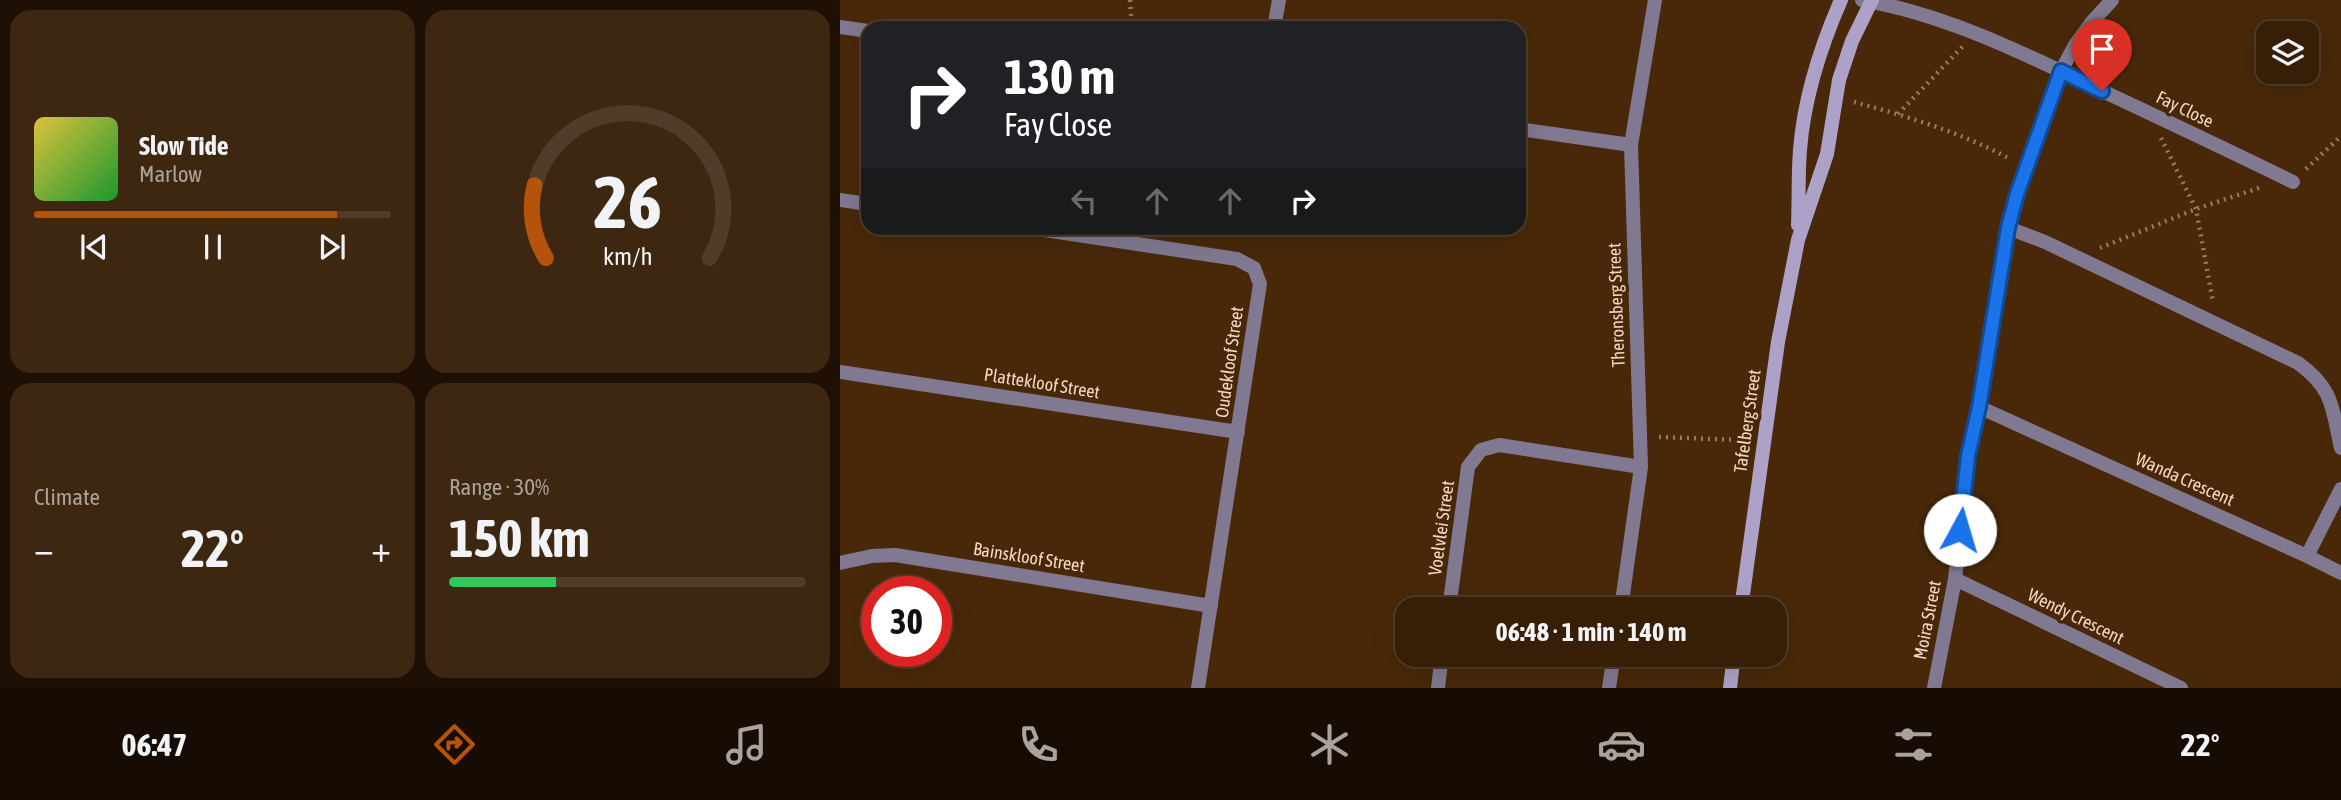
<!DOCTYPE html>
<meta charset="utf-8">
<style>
:root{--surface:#361e07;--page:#3d2711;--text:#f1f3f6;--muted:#aaa29b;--line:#503c28;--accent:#b45309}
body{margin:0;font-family:"Asap Condensed",sans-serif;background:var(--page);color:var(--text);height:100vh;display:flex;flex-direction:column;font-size:26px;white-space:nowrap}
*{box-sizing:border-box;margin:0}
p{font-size:23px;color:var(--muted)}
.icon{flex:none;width:38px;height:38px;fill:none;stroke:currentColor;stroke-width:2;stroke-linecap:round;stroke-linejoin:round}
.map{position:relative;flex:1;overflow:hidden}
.drawer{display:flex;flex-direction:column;gap:10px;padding:10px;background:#1e1004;width:840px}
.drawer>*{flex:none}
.guide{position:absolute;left:21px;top:21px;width:665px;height:214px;border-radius:21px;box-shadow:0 7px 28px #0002,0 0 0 2px var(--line);background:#202124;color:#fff;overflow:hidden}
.tools{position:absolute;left:1416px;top:21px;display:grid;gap:14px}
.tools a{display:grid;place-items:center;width:63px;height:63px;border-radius:14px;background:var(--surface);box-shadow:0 7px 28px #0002,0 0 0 2px var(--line);font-size:35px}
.speed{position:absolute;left:21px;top:576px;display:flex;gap:14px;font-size:35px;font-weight:700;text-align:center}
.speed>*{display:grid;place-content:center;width:91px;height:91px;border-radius:50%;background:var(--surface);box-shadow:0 7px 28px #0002,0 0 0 2px var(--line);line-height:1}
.speed .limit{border:10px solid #d22;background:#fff;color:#111}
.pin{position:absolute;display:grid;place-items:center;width:60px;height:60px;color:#fff;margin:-72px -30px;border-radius:50% 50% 50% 0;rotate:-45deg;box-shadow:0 0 7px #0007}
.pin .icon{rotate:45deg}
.me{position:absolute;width:77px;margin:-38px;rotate:6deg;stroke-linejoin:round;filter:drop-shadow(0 0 5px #0008)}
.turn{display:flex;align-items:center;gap:24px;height:147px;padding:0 28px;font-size:32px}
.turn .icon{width:91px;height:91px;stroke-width:2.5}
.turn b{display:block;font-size:49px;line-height:60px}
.lanes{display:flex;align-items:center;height:66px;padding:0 28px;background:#0003;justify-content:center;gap:35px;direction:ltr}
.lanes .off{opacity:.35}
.big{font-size:52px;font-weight:700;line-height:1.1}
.drawer .tile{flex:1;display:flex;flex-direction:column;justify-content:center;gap:10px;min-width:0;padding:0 24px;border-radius:21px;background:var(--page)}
.drawer .dial{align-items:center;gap:0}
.dial svg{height:182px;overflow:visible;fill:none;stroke:var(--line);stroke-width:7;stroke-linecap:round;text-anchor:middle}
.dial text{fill:var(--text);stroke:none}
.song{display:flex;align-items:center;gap:21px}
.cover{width:84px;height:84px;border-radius:10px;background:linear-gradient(135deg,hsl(50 70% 55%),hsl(130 70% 35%))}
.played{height:7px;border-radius:4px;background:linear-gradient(90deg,var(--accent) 85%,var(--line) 85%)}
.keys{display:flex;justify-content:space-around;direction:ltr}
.heat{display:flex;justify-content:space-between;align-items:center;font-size:38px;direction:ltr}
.charge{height:10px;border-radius:5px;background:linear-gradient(90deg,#34c759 30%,var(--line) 0)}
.drawer .tiles{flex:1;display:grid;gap:10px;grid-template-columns:repeat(2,1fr)}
.trip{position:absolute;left:555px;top:597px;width:392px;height:70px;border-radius:21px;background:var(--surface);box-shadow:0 7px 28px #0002,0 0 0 2px var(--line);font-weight:700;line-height:70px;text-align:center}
.dock{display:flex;height:112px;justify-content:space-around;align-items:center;background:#160c03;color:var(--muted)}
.dock .icon{width:49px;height:49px}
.dock .active{color:var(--accent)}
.dock b{font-size:32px;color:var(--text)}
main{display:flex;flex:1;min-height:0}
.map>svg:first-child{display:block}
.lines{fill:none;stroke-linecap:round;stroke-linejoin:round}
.path{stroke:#997b61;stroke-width:4.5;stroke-dasharray:2 5;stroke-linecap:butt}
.street{stroke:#807991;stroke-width:14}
.secondary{stroke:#ada1c7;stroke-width:14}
.route-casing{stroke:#114b97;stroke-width:18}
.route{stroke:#1a73e8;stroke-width:12}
.labels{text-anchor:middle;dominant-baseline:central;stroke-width:7;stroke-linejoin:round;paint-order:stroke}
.street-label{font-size:18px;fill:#f2d7c3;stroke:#482809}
</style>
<main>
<section class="drawer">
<div class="tiles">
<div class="tile">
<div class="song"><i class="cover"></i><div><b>Slow Tide</b><p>Marlow</p></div></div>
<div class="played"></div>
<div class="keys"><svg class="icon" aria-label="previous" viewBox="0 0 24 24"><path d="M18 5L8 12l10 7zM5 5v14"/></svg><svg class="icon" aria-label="pause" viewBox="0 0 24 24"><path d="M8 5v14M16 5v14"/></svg><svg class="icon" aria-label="next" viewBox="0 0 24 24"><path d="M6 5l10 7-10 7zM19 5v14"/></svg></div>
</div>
<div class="tile dial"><svg viewBox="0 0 100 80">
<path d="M14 69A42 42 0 1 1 86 69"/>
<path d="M14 69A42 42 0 0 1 9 37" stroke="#b45309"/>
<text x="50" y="56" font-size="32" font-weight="700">26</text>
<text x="50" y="72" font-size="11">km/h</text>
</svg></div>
<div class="tile"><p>Climate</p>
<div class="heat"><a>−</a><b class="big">22°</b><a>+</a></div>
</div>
<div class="tile"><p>Range · 30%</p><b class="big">150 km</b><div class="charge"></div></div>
</div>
</section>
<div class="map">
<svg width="1501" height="688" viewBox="0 0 1501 688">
<rect width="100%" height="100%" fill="#482809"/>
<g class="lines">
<!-- path -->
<path class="path" d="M 290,0 L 292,28
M 1014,102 C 1066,116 1123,133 1170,159
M 1058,114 L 1123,46
M 1321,138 L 1356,209 L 1373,302
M 1466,169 L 1501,136
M 1260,248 L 1356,209 L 1422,187
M 819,437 L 900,440"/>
<!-- street -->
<path class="street" d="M 1022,0 C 1104,14 1181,52 1256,88 C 1322,119 1388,150 1453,182
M 0,27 L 28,31
M 434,28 L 439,0
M 679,129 L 791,145
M 0,200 L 28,204
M 191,228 L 397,259 L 414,268 L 420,284 L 358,688
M 1168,228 L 1205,242 L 1458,363 C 1494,389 1492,408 1501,448
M 0,372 L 398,432
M 1139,407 L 1467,556 L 1501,489
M 1467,556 L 1501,573
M 0,563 L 32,556 L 55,555 L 371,606
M 1115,579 L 1341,688
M 609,609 L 628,467 L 641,450 L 659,445 L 801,467
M 781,609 L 801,467 L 791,145 L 815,0
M 598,688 L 602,654
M 769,688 L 774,654
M 1094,688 L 1115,579 L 1128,456 L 1139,407 L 1168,228 L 1177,194 L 1221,71 L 1235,45 L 1251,23 L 1272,0"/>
<!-- secondary -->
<path class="secondary" d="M 958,225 C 959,200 958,175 960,150 C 964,98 980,48 1001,0
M 901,609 L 938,342 L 958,240 L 987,154 L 999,80 L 1012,41 L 1032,0
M 890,688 L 894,654"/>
</g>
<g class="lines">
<defs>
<path id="route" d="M 1120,530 L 1128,456 L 1139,407 L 1168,228 L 1177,194 L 1221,71 L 1262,91"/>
</defs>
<!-- route casing -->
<use href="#route" class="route-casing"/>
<!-- route -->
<use href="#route" class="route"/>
</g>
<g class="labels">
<!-- street labels -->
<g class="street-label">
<text transform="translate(1345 109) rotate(26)">Fay Close</text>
<text transform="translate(776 305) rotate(-92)">Theronsberg Street</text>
<text transform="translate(389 362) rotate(-82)">Oudekloof Street</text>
<text transform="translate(202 383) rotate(9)">Plattekloof Street</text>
<text transform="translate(907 421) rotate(-82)">Tafelberg Street</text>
<text transform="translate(1345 479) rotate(24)">Wanda Crescent</text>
<text transform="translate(601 528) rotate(-82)">Voelvlei Street</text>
<text transform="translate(189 557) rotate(9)">Bainskloof Street</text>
<text transform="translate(1236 616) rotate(26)">Wendy Crescent</text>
<text transform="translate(1087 620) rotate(-79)">Moira Street</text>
</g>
</g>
</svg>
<div class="tools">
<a><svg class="icon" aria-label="layers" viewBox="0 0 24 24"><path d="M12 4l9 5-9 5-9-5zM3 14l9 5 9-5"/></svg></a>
</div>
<div class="speed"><div class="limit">30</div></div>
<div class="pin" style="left:1262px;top:91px;background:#d93025"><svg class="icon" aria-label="arrive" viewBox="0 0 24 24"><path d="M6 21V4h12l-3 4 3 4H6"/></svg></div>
<svg class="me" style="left:1120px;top:530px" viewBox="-20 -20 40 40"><circle r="19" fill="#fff"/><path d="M0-13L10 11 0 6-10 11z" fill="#1a73e8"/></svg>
<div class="trip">06:48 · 1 min · 140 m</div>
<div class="guide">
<div class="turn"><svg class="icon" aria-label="right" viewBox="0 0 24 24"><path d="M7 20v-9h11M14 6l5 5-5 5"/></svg><div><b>130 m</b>Fay Close</div></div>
<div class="lanes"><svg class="icon off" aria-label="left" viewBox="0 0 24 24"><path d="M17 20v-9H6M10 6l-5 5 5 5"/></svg><svg class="icon off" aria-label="ahead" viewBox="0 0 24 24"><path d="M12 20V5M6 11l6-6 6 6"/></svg><svg class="icon off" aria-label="ahead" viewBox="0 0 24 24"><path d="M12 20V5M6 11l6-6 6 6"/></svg><svg class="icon" aria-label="right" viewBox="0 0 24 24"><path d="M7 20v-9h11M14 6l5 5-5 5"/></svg></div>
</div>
</div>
</main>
<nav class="dock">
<b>06:47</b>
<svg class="icon active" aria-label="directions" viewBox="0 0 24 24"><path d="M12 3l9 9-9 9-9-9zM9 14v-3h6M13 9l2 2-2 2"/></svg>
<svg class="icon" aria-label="music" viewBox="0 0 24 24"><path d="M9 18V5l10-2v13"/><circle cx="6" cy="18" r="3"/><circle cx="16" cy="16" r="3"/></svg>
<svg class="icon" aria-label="phone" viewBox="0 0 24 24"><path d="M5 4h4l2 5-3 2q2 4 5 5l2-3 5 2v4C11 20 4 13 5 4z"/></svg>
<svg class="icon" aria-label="climate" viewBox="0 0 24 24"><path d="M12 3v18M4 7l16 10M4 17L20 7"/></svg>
<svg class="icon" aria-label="car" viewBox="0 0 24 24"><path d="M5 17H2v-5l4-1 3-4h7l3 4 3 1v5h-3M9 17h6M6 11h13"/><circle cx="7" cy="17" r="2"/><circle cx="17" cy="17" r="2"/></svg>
<svg class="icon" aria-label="filters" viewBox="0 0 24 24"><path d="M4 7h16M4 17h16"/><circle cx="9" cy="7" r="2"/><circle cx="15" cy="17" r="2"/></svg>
<b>22°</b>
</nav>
